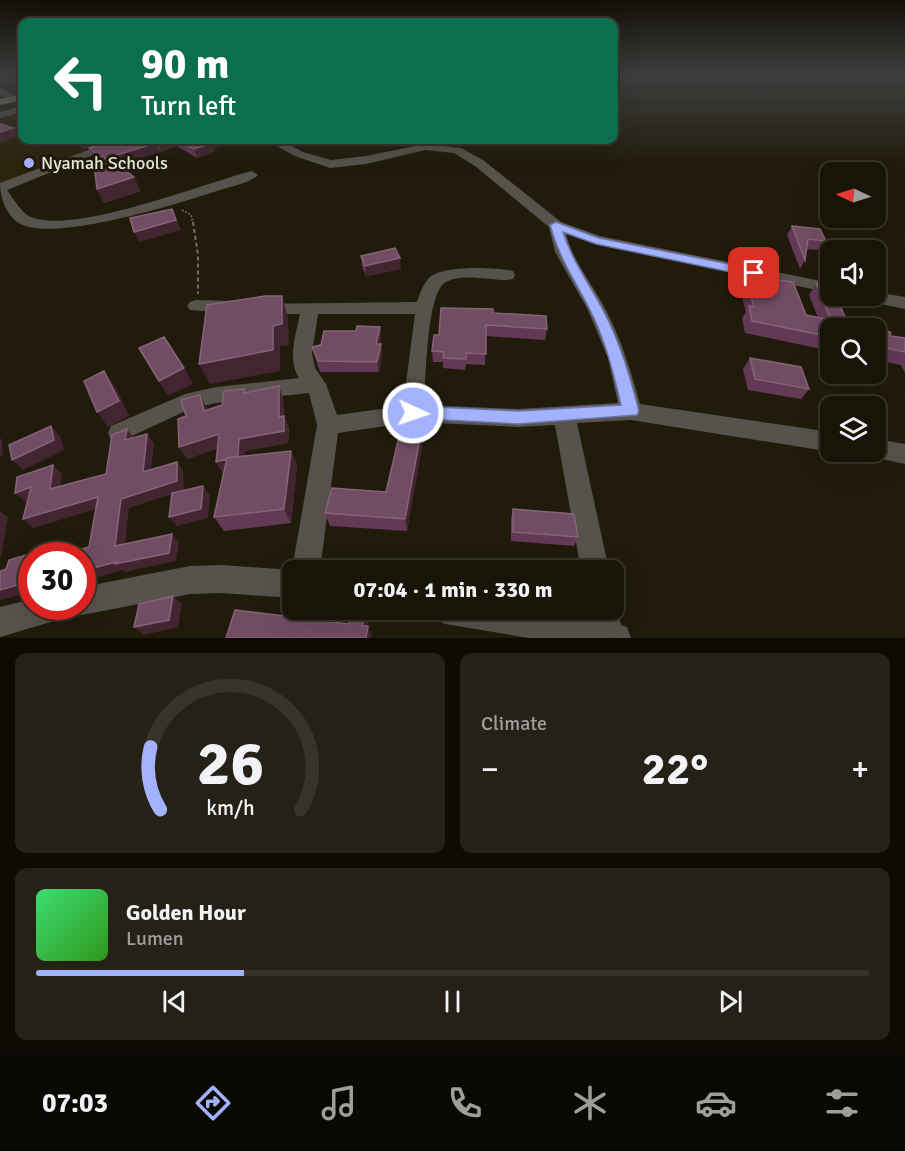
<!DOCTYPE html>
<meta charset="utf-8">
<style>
:root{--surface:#191408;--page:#262116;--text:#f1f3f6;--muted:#9f9e9c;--line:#373329;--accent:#a3b2fd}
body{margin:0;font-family:Signika,sans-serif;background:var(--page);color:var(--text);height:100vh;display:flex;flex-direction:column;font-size:22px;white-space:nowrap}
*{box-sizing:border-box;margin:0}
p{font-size:20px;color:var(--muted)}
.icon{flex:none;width:33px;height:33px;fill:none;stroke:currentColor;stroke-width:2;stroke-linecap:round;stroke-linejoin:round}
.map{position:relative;height:638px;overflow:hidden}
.side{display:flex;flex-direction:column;gap:15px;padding:15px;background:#0e0b04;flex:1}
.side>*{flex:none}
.guide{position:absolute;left:18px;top:18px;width:600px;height:126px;border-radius:12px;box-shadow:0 6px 24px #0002,0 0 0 2px var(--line);background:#0b6e4f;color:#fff;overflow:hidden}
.needle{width:39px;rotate:274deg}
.controls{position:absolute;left:820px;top:162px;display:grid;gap:12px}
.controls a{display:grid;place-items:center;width:66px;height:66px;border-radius:12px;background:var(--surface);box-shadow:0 6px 24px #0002,0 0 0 2px var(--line);font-size:30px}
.speed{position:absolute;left:18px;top:542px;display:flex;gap:12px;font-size:30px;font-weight:700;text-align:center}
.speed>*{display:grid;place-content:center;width:78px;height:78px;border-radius:50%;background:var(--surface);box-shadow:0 6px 24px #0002,0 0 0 2px var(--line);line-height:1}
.speed .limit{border:9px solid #d22;background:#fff;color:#111}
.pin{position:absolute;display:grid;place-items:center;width:51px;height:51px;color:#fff;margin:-26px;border-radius:12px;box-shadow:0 3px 9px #0006}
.me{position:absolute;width:66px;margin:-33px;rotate:93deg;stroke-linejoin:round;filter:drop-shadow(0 0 4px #0008)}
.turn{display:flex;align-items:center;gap:21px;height:126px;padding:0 24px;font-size:27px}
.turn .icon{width:78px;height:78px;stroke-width:2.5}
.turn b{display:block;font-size:42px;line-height:51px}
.big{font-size:45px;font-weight:700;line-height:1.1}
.side .card{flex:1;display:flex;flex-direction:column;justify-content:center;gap:9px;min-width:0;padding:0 21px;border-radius:12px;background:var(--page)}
.side .dial{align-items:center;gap:0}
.dial svg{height:156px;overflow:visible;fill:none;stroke:var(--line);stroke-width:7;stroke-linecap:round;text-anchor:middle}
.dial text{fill:var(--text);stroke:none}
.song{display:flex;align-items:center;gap:18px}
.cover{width:72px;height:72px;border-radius:9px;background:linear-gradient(135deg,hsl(140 70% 55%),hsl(110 70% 35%))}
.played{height:6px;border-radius:3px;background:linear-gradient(90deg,var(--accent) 25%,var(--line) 25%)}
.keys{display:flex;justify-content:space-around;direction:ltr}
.heat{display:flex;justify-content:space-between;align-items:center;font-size:33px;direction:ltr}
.side .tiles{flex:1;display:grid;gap:15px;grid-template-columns:1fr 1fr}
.card:last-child{grid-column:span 2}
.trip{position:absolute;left:282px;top:560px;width:342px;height:60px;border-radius:12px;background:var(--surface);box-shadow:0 6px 24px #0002,0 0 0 2px var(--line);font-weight:700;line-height:60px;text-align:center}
.dock{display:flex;height:96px;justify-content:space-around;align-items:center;background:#0a0803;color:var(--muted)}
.dock .icon{width:42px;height:42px}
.dock .current{color:var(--accent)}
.dock b{font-size:27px;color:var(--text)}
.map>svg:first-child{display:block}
.built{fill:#2c230d}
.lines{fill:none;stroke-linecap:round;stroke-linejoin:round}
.path-far1{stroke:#736e60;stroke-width:1.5;stroke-dasharray:2 1.5;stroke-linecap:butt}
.path{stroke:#736e60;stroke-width:2;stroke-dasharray:4 3;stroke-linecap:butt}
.minor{fill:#57534c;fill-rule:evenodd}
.major{fill:#948a7c;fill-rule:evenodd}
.wall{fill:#633955}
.shaded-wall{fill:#432531}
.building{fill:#724c64;stroke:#856477;stroke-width:1.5}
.route{fill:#a3b2fd;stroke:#6a74a4;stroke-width:1.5}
.poi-dot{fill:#a3b2fd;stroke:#211b0b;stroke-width:2}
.labels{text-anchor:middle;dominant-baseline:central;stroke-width:6;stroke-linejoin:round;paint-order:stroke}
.far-poi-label{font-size:18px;fill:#ebe8dd;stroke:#211b0b;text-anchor:start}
</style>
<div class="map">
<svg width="905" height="638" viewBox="0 0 905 638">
<rect width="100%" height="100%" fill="#211b0b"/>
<!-- built -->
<path class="built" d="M 22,110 L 22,140 L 115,140 L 0,186 L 0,116 Z"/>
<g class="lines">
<!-- path-far1 -->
<path class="path-far1" d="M 182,210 L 191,215 L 193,223"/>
<!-- path -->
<path class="path" d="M 193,222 L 198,255 L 198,294"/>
<!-- minor -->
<path class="minor" d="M 0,88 L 14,96 L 9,99 L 0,95 Z
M 22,106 L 22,112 L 0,118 L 0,112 Z
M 115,140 L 130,140 L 7,190 C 13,198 22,214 31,217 C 75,235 204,183 252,171 L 258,175 C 250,183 232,186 220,190 C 183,202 52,244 19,223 C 6,215 0,197 0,183 Z
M 266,140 L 280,140 L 303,152 L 331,160 L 366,156 L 425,144 L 461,148 L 483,160 L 561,222 L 600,236 L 831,283 L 831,293 L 596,244 L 566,234 C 574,263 593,285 607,312 C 622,342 631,371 640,404 L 831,432 L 832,452 L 631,420 L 577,423 L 609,570 L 581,570 L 555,425 L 518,427 L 413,422 L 338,433 L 320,570 L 292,570 L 292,598 L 222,593 L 190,594 L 82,615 L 73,612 L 71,616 L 0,637 L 0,607 L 32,599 L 32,606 L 82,606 L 82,587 L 190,566 L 222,565 L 292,570 L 317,425 L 309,393 L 216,403 L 190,409 L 119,442 L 111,440 L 108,433 L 111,426 L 185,394 L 216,387 L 299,378 C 287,359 296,334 300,314 L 261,314 L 252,308 L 255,304 L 417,302 C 420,293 423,284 430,277 C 444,265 495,267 513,271 L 515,275 L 513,279 L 507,280 C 489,280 462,273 446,282 C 426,292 426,382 424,405 L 518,409 L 618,403 L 608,358 L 588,310 L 555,252 L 549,227 L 475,166 L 454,153 L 425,150 L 366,164 L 330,168 L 295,156 ZM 318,314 L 415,314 L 403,406 L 337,415 L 326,384 L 315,368 L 312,353 Z
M 876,292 L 905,297 L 905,309 L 861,300 L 858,296 L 876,296 Z
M 196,300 L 230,301 L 239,307 L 230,313 L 190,310 L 187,306 L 190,302 Z
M 876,439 L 905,444 L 905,464 L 868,456 L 866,452 L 876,452 Z
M 614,599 L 621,625 L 627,627 L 631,638 L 529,638 L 445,624 L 435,619 L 430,609 L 532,609 L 590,619 L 588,609 L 614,609 Z"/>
<!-- major -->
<path class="major" d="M 22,94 L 22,100 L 0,105 L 0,99 Z"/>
</g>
<!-- wall -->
<path class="wall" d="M 4,76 L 22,76 L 16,84 Z
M 72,140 L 110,140 L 84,149 Z
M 150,140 L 238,140 L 214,148 L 215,151 L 197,158 L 177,146 L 161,152 L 159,149 L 160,152 L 119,165 L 141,191 L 104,203 L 97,189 L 108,168 L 94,157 L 89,148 L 150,141 Z
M 792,226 L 826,241 L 820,250 L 806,249 L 805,260 L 800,269 L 787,235 Z
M 361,256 L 401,269 L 366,276 L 362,266 Z
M 745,276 L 806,315 L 818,318 L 809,295 L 816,283 L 848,324 L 831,328 L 831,351 L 745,333 L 742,318 L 746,312 L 739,287 Z
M 493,313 L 547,329 L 545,340 L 486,336 L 485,365 L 466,364 L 465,370 L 443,368 L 443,362 L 433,362 L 432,351 L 439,335 Z
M 380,327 L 381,338 L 380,344 L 381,344 L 382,355 L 379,372 L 320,372 L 312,347 L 356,331 Z
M 876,329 L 891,336 L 905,338 L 905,373 L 901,365 L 876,360 Z
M 750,358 L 809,389 L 801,399 L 748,390 L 743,369 Z
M 279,386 L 283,398 L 284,416 L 289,428 L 288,443 L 245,451 L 245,456 L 291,451 L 297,466 L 291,523 L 224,531 L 214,517 L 223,473 L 216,462 L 218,448 L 187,459 L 179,447 L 186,416 L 200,395 L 207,410 L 222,405 L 244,389 L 245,393 Z
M 423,440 L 407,531 L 330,526 L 325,513 L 386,492 Z
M 513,509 L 578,537 L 574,546 L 511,541 L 511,518 Z"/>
<!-- shaded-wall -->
<path class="shaded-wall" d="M 11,76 L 22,76 L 22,83 L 16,84 Z
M 13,128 L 18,136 L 0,143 L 0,132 Z
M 79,140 L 110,140 L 84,149 Z
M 169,140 L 174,140 L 177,146 L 161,152 L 158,143 Z
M 212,140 L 238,140 L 214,148 L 215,151 L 197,158 L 194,149 Z
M 156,143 L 160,152 L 109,168 L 104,159 Z
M 134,177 L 141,191 L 104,203 L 97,189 Z
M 172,209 L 181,230 L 139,242 L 134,232 Z
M 400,258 L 401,269 L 366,276 L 365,266 Z
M 282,296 L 288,317 L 289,345 L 280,346 L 280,371 L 210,384 L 199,364 L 273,326 Z
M 380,327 L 381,338 L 378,355 L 376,344 Z
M 381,344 L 382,355 L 379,372 L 377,362 Z
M 184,368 L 193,384 L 168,396 L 159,381 Z
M 104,371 L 115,386 L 129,416 L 108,427 L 97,412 Z
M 279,386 L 283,398 L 284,427 L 284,416 L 289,428 L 288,443 L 245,451 L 244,468 L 223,473 L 216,462 L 239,439 L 279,417 Z
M 200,395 L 207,408 L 211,423 L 204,411 Z
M 51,426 L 60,436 L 64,450 L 23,470 L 12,460 Z
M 422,427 L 423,440 L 407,531 L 405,519 Z
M 127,429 L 134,438 L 125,440 Z
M 147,434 L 154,443 L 150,481 L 143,472 Z
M 219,434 L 225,446 L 187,459 L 179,447 Z
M 0,438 L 2,440 L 3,455 L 0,456 Z
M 291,451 L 297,466 L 291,523 L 284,509 Z
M 177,462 L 183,470 L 184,490 L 129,508 L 124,553 L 115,546 L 121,499 Z
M 53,465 L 62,474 L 59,498 L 50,489 Z
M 203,486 L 210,496 L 208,518 L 177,526 L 169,517 Z
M 31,487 L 41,496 L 25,502 L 15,493 Z
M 98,497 L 106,506 L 33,528 L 23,519 Z
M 0,511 L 8,517 L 1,556 L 0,557 Z
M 172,534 L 179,542 L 176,561 L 124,572 L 122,570 L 96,578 L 92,575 L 82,578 L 82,568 Z
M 26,555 L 32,558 L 32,569 L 24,564 Z
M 32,581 L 32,592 L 0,600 L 0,590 Z
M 173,596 L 182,604 L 178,627 L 144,635 L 134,627 Z
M 366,609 L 371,609 L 366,635 L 362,626 Z
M 368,626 L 372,636 L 371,638 L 366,638 Z"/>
<!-- building -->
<path class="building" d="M 0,124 L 13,128 L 0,132 Z
M 111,140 L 145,140 L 156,143 L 104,159 L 89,148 Z
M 154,140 L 169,140 L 158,143 Z
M 176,140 L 212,140 L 209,141 L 212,143 L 194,149 Z
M 118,165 L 134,177 L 97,189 L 95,172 Z
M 172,209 L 176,220 L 134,232 L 130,218 Z
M 792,226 L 820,229 L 826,241 L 808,239 L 805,260 Z
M 395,248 L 400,258 L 365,266 L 361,256 Z
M 745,276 L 793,282 L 806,315 L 831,320 L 816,283 L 831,285 L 831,296 L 836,296 L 848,324 L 871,328 L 831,328 L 831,337 L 752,321 L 749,306 L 754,307 Z
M 265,296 L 282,296 L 282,324 L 273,326 L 273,350 L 199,364 L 207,305 Z
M 441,308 L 493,309 L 493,313 L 546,316 L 547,329 L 486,325 L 486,354 L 466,353 L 466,359 L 443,358 L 444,352 L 432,351 L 434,335 L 439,335 Z
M 357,326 L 380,327 L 376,344 L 381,344 L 377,362 L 318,361 L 312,347 L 321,345 L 324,331 L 356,331 Z
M 876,329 L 890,332 L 891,336 L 905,338 L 905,352 L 876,346 Z
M 164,337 L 184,368 L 159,381 L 139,348 Z
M 750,358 L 801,367 L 809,389 L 755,379 Z
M 104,371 L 119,401 L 97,412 L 84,381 Z
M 279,386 L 279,417 L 284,416 L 284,431 L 239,439 L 238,456 L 227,458 L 227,459 L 216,462 L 219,434 L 179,447 L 178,419 L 186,416 L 181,400 L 200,395 L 204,411 L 222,405 L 224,391 L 244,389 L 244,393 Z
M 402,424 L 422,427 L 405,519 L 325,513 L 332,488 L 386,492 Z
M 51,426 L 54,440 L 12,460 L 9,445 Z
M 127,429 L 125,440 L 147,434 L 143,472 L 177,462 L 177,481 L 121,499 L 115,546 L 172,534 L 169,553 L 115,564 L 116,562 L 86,570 L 87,566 L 82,568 L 82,555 L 59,555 L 89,547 L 98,497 L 23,519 L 31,487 L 15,493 L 17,477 L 53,465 L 50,489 L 106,474 L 112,435 Z
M 291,451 L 284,509 L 214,517 L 227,458 Z
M 203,486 L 201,509 L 169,517 L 172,493 Z
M 513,509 L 574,514 L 578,537 L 513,532 Z
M 26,555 L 24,564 L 32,562 L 32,581 L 0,590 L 0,571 L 6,569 L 9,560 Z
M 173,596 L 169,620 L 134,627 L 139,604 Z
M 352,609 L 366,609 L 362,626 L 368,626 L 366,638 L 226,638 L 235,610 L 349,624 Z"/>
<!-- sky -->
<linearGradient id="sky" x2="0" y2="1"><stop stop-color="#120f06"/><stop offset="0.46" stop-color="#3d3f3f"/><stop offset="1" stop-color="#3d3f3f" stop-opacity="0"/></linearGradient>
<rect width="905" height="165" fill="url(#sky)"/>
<!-- route -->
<path class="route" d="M 556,222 L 599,238 L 754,269 L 760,273 L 754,277 L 596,244 L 563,232 C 572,261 589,283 603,310 C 620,342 630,376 639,411 L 637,415 L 518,424 L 407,418 L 405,413 L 407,408 L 413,406 L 518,411 L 621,405 C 613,371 605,339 589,308 C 574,279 559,258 550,225 Z"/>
<!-- markers -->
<circle class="poi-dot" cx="29" cy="163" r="6"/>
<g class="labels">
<!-- far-poi labels -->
<g class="far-poi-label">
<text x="41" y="163">Nyamah Schools</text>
</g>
</g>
</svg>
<div class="controls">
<a><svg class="needle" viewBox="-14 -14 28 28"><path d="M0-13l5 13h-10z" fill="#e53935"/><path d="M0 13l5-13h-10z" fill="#9f9e9c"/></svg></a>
<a><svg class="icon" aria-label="sound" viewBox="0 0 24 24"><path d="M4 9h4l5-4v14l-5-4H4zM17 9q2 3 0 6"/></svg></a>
<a><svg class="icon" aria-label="search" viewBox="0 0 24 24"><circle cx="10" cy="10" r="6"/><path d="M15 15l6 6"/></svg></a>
<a><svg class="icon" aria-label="layers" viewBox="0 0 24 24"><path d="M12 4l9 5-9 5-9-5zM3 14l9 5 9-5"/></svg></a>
</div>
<div class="speed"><div class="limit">30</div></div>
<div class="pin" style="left:754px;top:273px;background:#d93025"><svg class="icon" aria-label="arrive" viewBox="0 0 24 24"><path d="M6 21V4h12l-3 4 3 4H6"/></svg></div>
<svg class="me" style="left:413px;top:413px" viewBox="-20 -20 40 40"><circle r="17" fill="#a3b2fd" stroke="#fff" stroke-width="3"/><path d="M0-11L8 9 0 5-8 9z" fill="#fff"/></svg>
<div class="trip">07:04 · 1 min · 330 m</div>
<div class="guide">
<div class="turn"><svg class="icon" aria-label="left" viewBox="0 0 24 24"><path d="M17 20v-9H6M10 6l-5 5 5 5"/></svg><div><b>90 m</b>Turn left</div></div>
</div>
</div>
<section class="side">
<div class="tiles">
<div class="card dial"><svg viewBox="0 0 100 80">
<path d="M14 69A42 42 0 1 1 86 69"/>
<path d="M14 69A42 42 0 0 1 9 37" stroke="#a3b2fd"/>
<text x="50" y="56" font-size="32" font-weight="700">26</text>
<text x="50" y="72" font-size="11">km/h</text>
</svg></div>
<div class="card"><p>Climate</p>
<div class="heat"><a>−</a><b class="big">22°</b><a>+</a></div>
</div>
<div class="card">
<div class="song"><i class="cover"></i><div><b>Golden Hour</b><p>Lumen</p></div></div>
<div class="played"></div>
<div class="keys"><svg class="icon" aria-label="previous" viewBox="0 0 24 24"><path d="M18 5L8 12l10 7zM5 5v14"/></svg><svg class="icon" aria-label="pause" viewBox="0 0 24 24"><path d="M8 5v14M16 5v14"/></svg><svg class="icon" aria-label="next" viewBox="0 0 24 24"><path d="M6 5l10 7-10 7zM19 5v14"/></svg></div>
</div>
</div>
</section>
<nav class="dock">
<b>07:03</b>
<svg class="icon current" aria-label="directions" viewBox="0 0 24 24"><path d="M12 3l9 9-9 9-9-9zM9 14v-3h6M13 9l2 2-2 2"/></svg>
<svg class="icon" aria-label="music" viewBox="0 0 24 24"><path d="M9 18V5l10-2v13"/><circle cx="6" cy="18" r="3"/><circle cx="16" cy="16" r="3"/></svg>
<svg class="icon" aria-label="phone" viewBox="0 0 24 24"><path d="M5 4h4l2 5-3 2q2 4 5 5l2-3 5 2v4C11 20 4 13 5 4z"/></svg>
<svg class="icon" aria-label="climate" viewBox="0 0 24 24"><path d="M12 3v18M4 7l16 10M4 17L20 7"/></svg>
<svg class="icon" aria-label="car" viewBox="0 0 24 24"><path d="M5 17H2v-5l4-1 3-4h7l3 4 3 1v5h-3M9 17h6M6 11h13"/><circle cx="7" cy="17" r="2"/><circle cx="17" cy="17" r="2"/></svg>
<svg class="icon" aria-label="filters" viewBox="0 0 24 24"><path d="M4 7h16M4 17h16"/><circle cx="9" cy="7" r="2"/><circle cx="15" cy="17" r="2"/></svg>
</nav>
